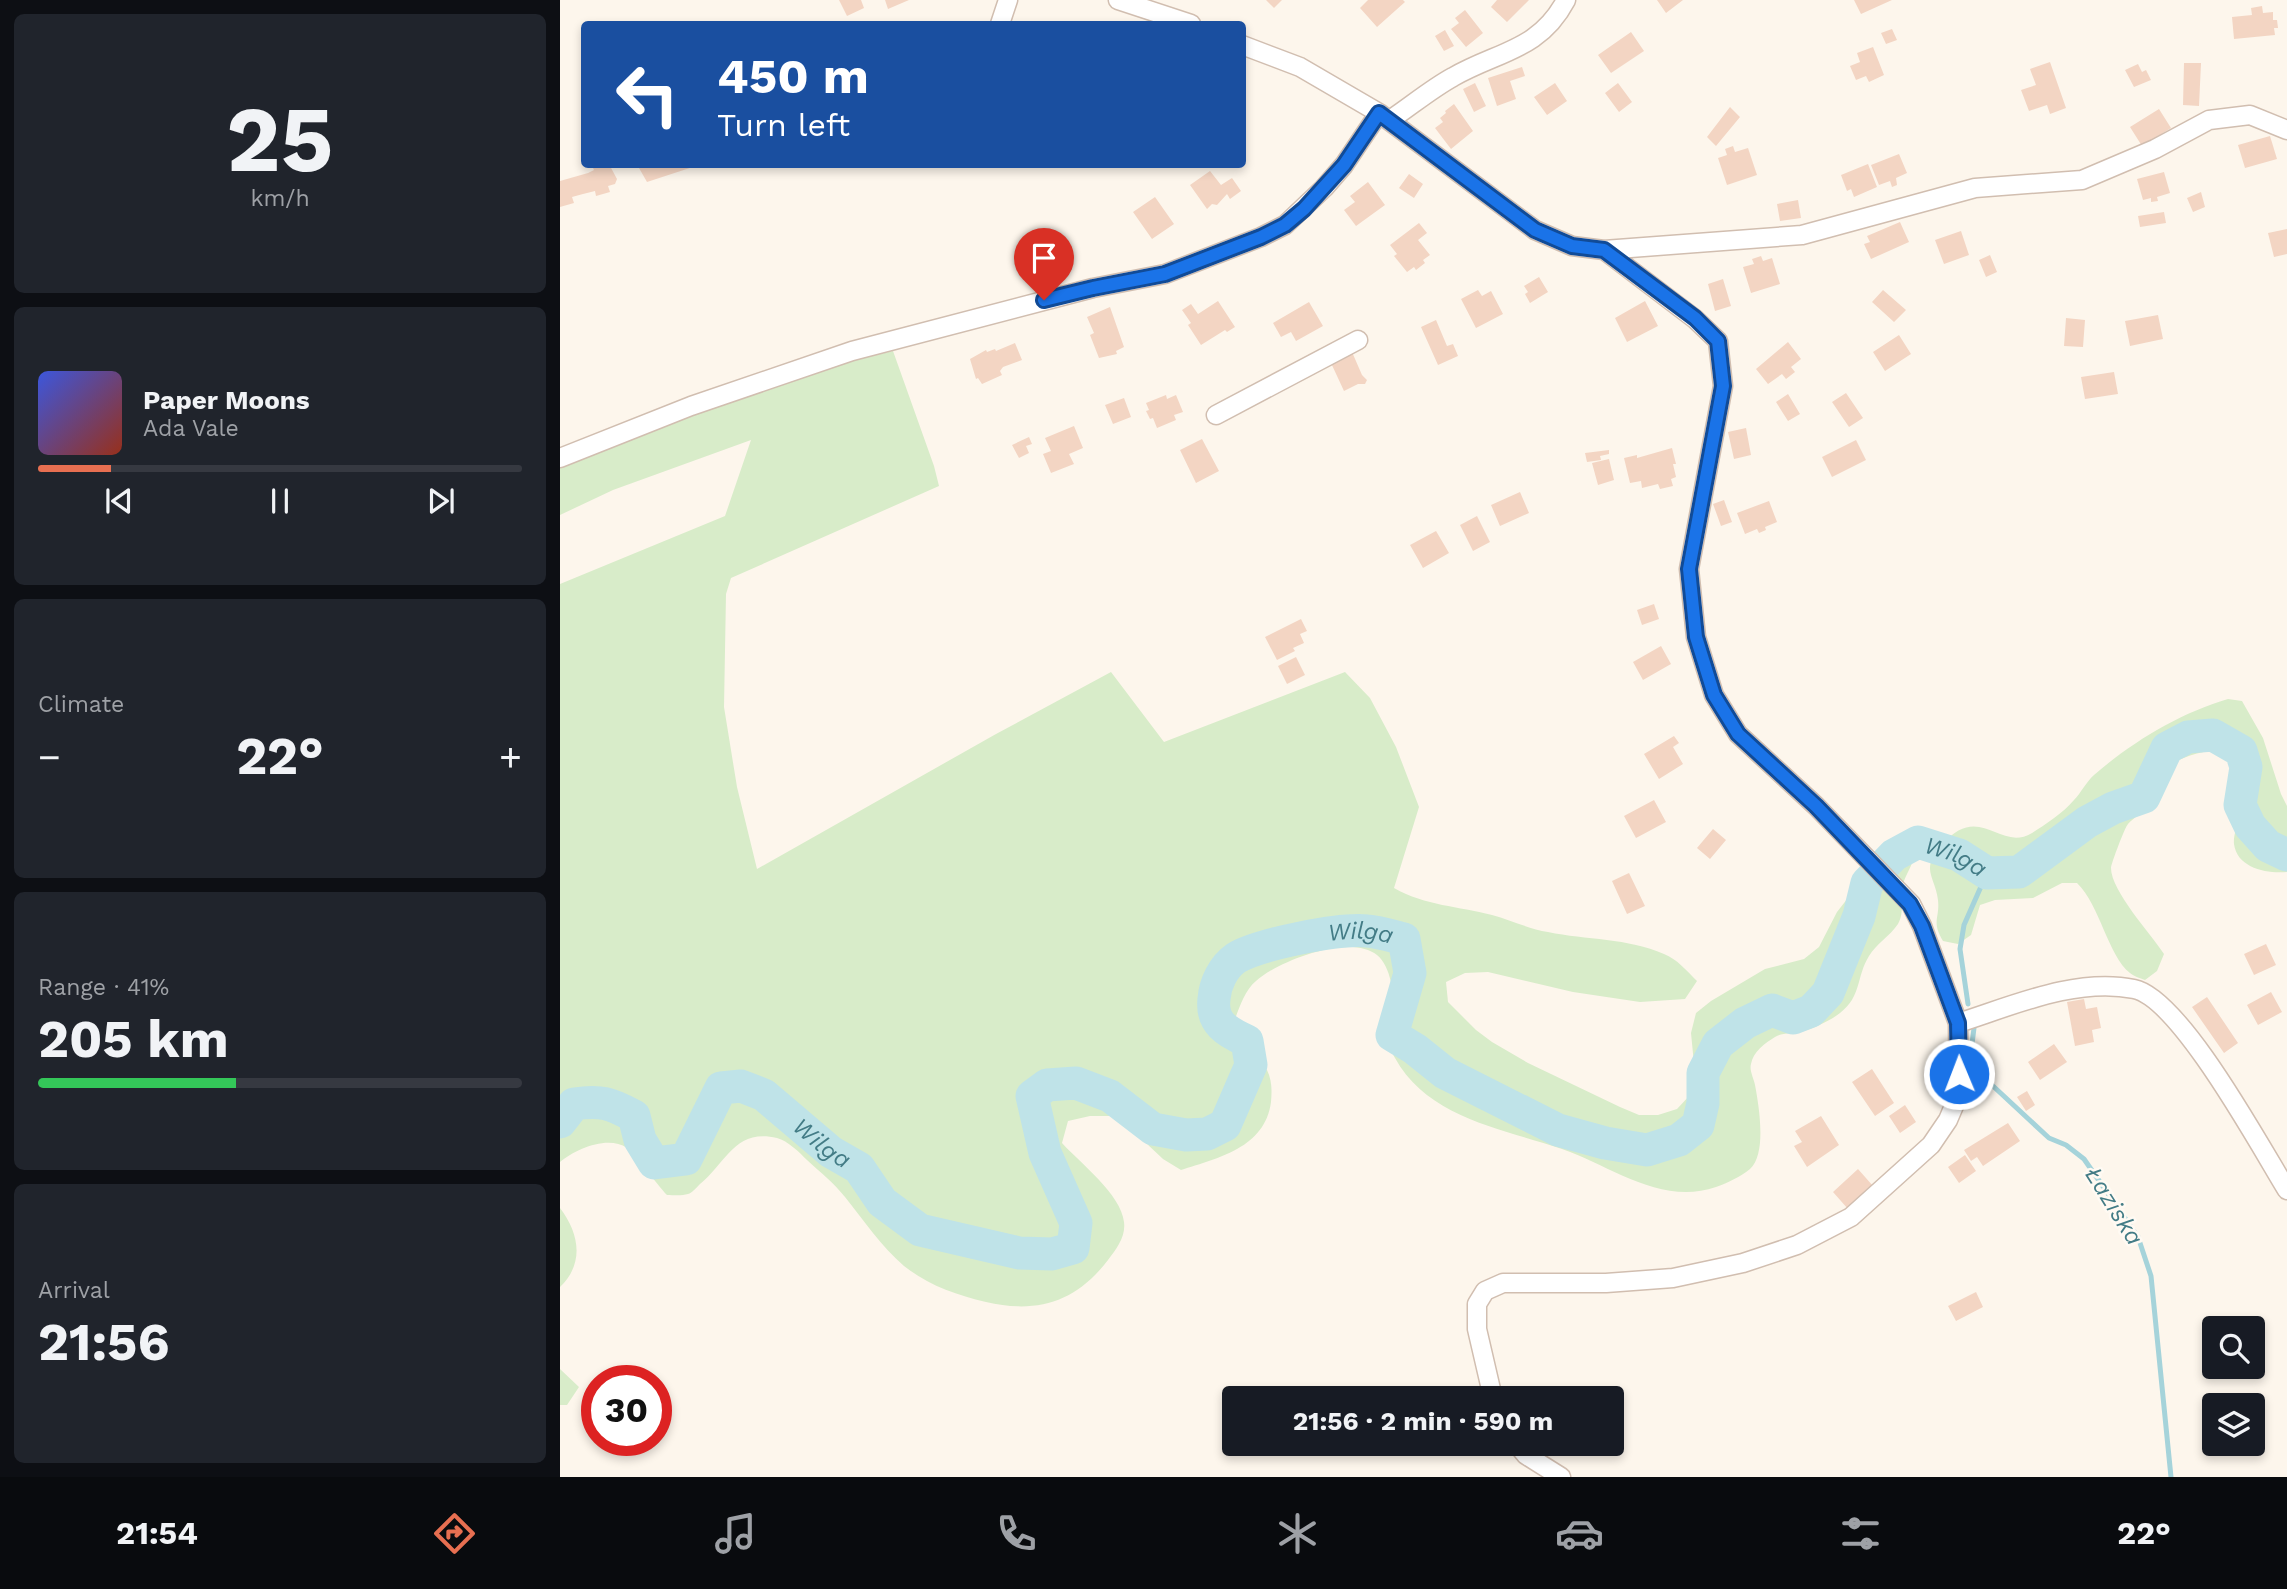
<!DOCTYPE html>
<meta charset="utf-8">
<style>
:root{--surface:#171b24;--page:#20242c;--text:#f1f3f6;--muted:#9ea1a6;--line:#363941;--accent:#e76f51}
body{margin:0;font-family:"Work Sans",sans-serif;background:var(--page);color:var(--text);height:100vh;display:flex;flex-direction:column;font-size:26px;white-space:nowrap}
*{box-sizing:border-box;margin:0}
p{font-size:23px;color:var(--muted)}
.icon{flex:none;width:38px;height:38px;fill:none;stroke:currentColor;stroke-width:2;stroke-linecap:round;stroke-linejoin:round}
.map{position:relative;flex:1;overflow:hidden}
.sheet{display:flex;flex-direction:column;gap:14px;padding:14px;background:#0d0f14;width:560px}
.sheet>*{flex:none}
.top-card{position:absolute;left:21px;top:21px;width:665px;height:147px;border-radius:7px;box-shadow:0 4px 10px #0003;background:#1a4fa0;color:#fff;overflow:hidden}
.tools{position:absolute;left:1642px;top:1316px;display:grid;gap:14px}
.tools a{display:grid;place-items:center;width:63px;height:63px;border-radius:7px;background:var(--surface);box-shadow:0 4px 10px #0003;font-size:35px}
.speed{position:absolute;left:21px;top:1365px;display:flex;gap:14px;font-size:35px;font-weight:700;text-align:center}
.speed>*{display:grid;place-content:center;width:91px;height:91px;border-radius:50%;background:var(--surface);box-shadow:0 4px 10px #0003;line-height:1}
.speed .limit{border:10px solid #d22;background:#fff;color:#111}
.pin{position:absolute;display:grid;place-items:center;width:60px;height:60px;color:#fff;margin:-72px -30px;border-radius:50% 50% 50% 0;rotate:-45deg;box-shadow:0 0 7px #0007}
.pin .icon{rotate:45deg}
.me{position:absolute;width:77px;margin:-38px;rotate:359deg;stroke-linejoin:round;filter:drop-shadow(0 0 5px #0008)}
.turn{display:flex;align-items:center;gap:24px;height:147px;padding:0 21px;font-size:32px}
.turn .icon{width:91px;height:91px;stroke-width:2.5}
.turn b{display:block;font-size:49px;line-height:60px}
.big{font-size:52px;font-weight:700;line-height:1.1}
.sheet .card{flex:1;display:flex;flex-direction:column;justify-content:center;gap:10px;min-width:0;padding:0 24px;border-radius:10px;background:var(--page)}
.sheet .dial{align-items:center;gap:0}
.dial b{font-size:91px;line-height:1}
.song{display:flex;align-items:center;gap:21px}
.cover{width:84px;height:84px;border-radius:10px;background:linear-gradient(135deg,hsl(230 70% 55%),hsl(10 70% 35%))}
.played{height:7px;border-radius:4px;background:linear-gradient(90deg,var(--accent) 15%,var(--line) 15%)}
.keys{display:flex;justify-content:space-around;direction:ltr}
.heat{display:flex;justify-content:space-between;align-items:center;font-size:38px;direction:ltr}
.charge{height:10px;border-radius:5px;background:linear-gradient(90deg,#34c759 41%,var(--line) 0)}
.trip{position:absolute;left:662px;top:1386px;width:402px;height:70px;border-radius:7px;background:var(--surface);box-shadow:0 4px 10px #0003;font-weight:700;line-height:70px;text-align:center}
.dock{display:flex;height:112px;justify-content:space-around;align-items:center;background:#090b0e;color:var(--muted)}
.dock .icon{width:49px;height:49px}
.dock .current{color:var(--accent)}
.dock b{font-size:32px;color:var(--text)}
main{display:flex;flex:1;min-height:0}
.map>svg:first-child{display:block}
.green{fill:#d8ecc9}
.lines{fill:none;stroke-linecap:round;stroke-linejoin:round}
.stream{stroke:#a5d3da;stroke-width:5}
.river{stroke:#bfe3e8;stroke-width:33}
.building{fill:#f3d5c3}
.minor-casing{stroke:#d1beb0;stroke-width:21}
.minor{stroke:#fff;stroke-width:18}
.route-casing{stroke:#114b97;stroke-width:18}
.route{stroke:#1a73e8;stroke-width:12}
.labels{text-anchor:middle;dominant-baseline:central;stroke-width:5;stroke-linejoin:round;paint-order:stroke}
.water-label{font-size:24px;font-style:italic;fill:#437c86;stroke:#fffaf3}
</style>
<main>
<section class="sheet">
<div class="card dial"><b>25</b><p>km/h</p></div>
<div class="card">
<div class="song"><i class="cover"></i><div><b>Paper Moons</b><p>Ada Vale</p></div></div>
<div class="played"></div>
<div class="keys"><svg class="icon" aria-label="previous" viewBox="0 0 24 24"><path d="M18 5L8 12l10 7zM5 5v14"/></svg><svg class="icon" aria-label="pause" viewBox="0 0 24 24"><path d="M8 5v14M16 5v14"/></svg><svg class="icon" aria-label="next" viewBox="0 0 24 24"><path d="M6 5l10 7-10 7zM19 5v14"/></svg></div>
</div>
<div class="card"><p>Climate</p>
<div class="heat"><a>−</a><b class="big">22°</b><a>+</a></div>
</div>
<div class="card"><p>Range · 41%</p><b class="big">205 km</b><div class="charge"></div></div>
<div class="card"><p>Arrival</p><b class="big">21:56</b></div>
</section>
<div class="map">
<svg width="1727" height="1477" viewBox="0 0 1727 1477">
<rect width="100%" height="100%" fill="#fdf6ec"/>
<!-- green -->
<path class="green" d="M 333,351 L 374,466 L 379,486 L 171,578 L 166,594 L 164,707 L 177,787 L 197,869 L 436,734 L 551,672 L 604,742 L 785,672 L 810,698 L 836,747 L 859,807 L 834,888 C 866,906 898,906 932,915 C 951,920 969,929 988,932 C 1026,940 1068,938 1104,954 C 1117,959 1127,971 1137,981 L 1125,999 L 1080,1002 L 1013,992 L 928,972 L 905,973 L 886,982 L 888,1002 L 916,1030 L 932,1042 L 968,1063 L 1060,1107 L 1079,1115 L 1098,1115 L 1117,1109 L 1131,1094 L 1135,1074 L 1131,1033 L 1136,1013 L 1151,1001 L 1205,969 L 1244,959 L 1259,947 L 1277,912 L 1302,880 L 1336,858 L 1354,851 C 1354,864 1348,870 1344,881 C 1340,894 1345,913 1338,924 C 1330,936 1316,944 1309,956 C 1296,977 1302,996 1280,1013 C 1270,1021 1254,1028 1241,1032 C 1233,1034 1223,1032 1215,1037 C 1205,1043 1193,1052 1191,1064 C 1189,1070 1194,1079 1195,1085 C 1199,1106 1207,1154 1190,1169 C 1180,1177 1167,1183 1156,1187 C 1101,1206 1051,1166 1002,1149 C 943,1129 868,1118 835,1058 C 823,1037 833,1030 834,1011 C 834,995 831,966 817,955 C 790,933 718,961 696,981 C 685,990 680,1006 675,1019 C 678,1025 681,1033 685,1039 C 691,1049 702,1059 707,1070 C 712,1080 712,1091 711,1102 C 705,1148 658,1158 621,1170 L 603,1159 L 570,1128 L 552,1116 L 530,1116 L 508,1121 L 502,1143 C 520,1163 561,1194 564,1222 C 566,1237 556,1249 548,1260 C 516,1302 477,1314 426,1302 C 396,1295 368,1285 344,1266 C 321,1246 304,1221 285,1197 C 274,1183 260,1172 247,1160 C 239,1152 228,1141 217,1138 C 175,1128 166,1163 140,1184 C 137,1187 132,1193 128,1194 C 122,1196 113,1195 107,1195 C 97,1185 76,1154 67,1148 C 48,1135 16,1149 0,1162 L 0,584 L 165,516 L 191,440 L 53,490 L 0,515 L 0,465 L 189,385 Z
M 1668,699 L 1682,701 L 1703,738 L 1721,794 L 1727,806 L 1727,872 C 1707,874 1677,868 1674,844 C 1673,835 1678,825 1679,816 C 1683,797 1687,775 1681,756 C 1677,754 1671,751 1666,750 C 1645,749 1611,758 1598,776 C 1591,785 1592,796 1587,805 C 1583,813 1573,818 1568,824 C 1565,827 1551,864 1551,868 C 1551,891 1591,934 1604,954 L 1597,971 L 1585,980 C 1580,978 1573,976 1570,973 C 1548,956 1540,905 1517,883 L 1502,883 L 1473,898 L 1435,900 L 1420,905 L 1411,935 L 1398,944 L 1383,941 C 1371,921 1380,919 1378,900 C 1375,876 1360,870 1381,846 C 1420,800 1439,853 1472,833 C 1486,824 1503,813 1514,800 C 1521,793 1526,782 1534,775 C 1572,742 1620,713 1668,699 Z
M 0,1208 C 19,1233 25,1263 0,1287 Z
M 0,1369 L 19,1387 L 7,1405 L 0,1405 Z"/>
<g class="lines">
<!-- stream -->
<path class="stream" d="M 1408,1004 L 1400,949 L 1404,925 L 1427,873
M 1414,1028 L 1410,1060 L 1419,1073 L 1489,1138 L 1506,1145 L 1524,1159 L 1578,1237 L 1591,1276 L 1611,1477"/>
<!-- river -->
<path class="river" id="s1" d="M 0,1122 L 14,1104 C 41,1100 50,1103 74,1116 L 80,1140 L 94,1163 L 126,1159 L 161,1088 L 181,1086 L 204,1095 L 271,1152 L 299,1168 L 322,1202 L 360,1230 L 459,1253 L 492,1254 L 513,1248 L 516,1223 L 485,1153 L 472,1096 L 487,1085 L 516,1083 L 550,1096 L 593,1129 L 626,1135 L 647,1134 L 665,1125 L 691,1065 L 687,1041 C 667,1032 651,1023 654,999 C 655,984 663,967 676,958 C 699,944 780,928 807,931 C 819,932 832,936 844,939 L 850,973 L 832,1035 L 855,1049 L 885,1073 L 998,1130 L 1045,1143 L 1087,1150 L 1119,1140 L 1138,1125 L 1143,1103 L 1143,1073 L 1158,1044 L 1185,1023 L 1212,1010 L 1233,1018 L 1251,1011 L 1268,993 L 1299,916 L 1307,883 L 1334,855 L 1358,842 L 1399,855 L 1427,873 L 1459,872 L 1527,822 L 1553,808 L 1584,797 L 1607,748 L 1628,737 L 1653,735 L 1681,751 L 1686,767 L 1680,805 L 1690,826 L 1708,846 L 1727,855"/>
</g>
<!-- building -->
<path class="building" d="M 279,0 L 301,0 L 304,8 L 287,16 Z
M 325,0 L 349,0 L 328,9 Z
M 706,0 L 722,0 L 714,8 Z
M 808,0 L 843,0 L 845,2 L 817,27 L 800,8 Z
M 937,0 L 969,0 L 947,22 L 931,7 Z
M 1097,0 L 1123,0 L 1106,13 Z
M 1294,0 L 1332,0 L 1301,14 Z
M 1702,6 L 1703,13 L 1713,12 L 1713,20 L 1717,20 L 1718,28 L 1714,28 L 1715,35 L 1674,39 L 1672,17 L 1692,15 L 1691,8 Z
M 905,10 L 923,33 L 906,47 L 891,29 L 899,23 L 895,18 Z
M 1332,29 L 1337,40 L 1326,44 L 1321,33 Z
M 885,30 L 894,46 L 884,51 L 875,36 Z
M 1071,32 L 1084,51 L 1051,73 L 1038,55 Z
M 1313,47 L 1324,75 L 1309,82 L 1306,76 L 1296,80 L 1290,66 L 1300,62 L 1297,53 Z
M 1490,62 L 1506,108 L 1490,114 L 1487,105 L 1469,111 L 1461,90 L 1476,85 L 1470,69 Z
M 1624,63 L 1641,63 L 1639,106 L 1623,105 Z
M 1578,64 L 1582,72 L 1586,70 L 1591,80 L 1574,87 L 1565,70 Z
M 962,67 L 965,76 L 950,81 L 956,99 L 937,106 L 928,78 Z
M 915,83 L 926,106 L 914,112 L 903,89 Z
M 995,83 L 1007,101 L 987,115 L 974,97 Z
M 1058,83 L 1072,102 L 1059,112 L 1045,93 Z
M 894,104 L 913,131 L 891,149 L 875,128 L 883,122 L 880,118 L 886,113 L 885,111 Z
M 1170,107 L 1180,117 L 1156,146 L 1147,137 Z
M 1599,109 L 1611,128 L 1582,146 L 1570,127 Z
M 1710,136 L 1717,159 L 1685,168 L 1678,145 Z
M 1173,146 L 1175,152 L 1188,148 L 1197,175 L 1167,185 L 1158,158 L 1167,155 L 1165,149 Z
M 1339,154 L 1347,173 L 1336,178 L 1337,185 L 1332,187 L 1330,181 L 1319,185 L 1311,165 Z
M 81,164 L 139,164 L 139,165 L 87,182 L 79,168 Z
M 1308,164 L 1317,187 L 1294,197 L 1291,189 L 1287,191 L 1281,175 Z
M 42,166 L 43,168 L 50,166 L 57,179 L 55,184 L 48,186 L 50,192 L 36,196 L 35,191 L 23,194 L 12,197 L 14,203 L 0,207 L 0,181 L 28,173 L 34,170 L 33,168 Z
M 650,171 L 661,185 L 672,178 L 681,191 L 670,199 L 667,194 L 657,205 L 652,204 L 647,209 L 630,185 Z
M 1604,172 L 1610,193 L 1597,197 L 1598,201 L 1591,202 L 1591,198 L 1583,200 L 1577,179 Z
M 849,174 L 863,184 L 854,198 L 839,188 Z
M 808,182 L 825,205 L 796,226 L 784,210 L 795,202 L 790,196 Z
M 1641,192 L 1645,207 L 1633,212 L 1627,198 Z
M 595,197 L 614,224 L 592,239 L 573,212 Z
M 1238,200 L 1241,218 L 1220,221 L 1217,204 Z
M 1604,212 L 1606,223 L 1580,227 L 1578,216 Z
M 1340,222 L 1349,242 L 1311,259 L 1304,244 L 1310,242 L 1307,236 Z
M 859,223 L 867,233 L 858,240 L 870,255 L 863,260 L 865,263 L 856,270 L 854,267 L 847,272 L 834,256 L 837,254 L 830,245 Z
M 1727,229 L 1727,254 L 1714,257 L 1708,233 Z
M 1401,231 L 1409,255 L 1384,264 L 1375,240 Z
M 1430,255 L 1437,272 L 1426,277 L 1419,260 Z
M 1201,256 L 1203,261 L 1212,258 L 1220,284 L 1191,293 L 1183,267 L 1194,264 L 1192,259 Z
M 979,277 L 988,292 L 970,303 L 965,294 L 968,292 L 964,286 Z
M 1163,279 L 1171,306 L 1155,311 L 1148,284 Z
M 918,290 L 922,296 L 931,291 L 943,314 L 916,328 L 901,299 Z
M 1323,290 L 1346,310 L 1334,322 L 1312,302 Z
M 658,301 L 675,327 L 667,332 L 665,330 L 641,345 L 628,325 L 631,323 L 622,310 L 631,304 L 638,314 Z
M 1085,301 L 1098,326 L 1067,342 L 1055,318 Z
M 749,302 L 763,326 L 736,341 L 731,332 L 721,337 L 713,323 Z
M 550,307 L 564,347 L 556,351 L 557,354 L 539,358 L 530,335 L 534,333 L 527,317 Z
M 1598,315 L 1603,339 L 1570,346 L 1565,321 Z
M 1506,318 L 1525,320 L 1523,347 L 1504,346 Z
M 876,320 L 887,346 L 893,344 L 898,356 L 878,365 L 861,327 Z
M 1339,335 L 1351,354 L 1325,371 L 1313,352 Z
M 1228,342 L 1241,359 L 1231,367 L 1235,372 L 1226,379 L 1222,374 L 1208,384 L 1196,369 Z
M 455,343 L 462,360 L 443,367 L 440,371 L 442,375 L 422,384 L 418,378 L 416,379 L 410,359 L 426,350 L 427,352 L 435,349 L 436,351 Z
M 792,352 L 802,375 L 807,380 L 805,384 L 798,384 L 784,391 L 771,363 Z
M 1554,372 L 1558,394 L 1525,399 L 1521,377 Z
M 1286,393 L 1303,418 L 1289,427 L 1272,402 Z
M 1228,394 L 1240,414 L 1228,421 L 1216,402 Z
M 606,395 L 607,399 L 616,395 L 623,412 L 614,415 L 616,420 L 597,428 L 593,418 L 590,419 L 586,411 L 589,410 L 586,403 Z
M 564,398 L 571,417 L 553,424 L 545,405 Z
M 514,426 L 523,448 L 509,454 L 514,464 L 491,473 L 483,454 L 491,451 L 485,438 Z
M 1186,428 L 1191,455 L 1174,459 L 1168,432 Z
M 469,437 L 472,444 L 466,446 L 469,453 L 459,458 L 452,445 Z
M 642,439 L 659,471 L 636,483 L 620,450 Z
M 1296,440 L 1306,460 L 1272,477 L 1262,457 Z
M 1112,448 L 1116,464 L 1113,464 L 1116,477 L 1111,479 L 1113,486 L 1100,489 L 1098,484 L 1082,488 L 1081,481 L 1070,483 L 1064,458 L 1077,455 L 1077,458 Z
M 1049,450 L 1049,454 L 1040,456 L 1041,460 L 1027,462 L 1025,453 Z
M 1049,459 L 1054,480 L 1038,485 L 1032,463 Z
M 960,492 L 969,513 L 940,526 L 931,505 Z
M 1164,500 L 1172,522 L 1161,526 L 1153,504 Z
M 1209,501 L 1217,522 L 1205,527 L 1206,530 L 1199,533 L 1197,529 L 1185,534 L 1177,513 Z
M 917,516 L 930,542 L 913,551 L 900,525 Z
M 876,531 L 889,553 L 863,568 L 850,545 Z
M 1094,604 L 1099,619 L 1082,625 L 1077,610 Z
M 741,619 L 747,631 L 740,634 L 744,643 L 733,648 L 735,651 L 717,660 L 705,637 Z
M 1101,646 L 1111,664 L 1083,680 L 1073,662 Z
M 736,657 L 745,675 L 727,684 L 718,666 Z
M 1114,736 L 1119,743 L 1113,747 L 1123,764 L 1099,779 L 1084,754 Z
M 1094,800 L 1106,822 L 1076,838 L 1064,816 Z
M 1153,829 L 1166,840 L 1150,859 L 1137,848 Z
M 1069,873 L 1085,906 L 1067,914 L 1052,881 Z
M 1706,944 L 1716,965 L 1694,975 L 1684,954 Z
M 1711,992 L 1722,1012 L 1698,1025 L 1687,1005 Z
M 1647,997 L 1678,1043 L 1664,1053 L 1632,1007 Z
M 1524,999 L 1526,1009 L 1537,1007 L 1541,1028 L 1532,1030 L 1534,1042 L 1515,1046 L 1507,1002 Z
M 1494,1044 L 1507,1062 L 1480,1080 L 1468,1062 Z
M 1312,1069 L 1334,1103 L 1315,1116 L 1292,1082 Z
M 1467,1091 L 1475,1105 L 1466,1111 L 1457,1097 Z
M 1345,1105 L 1356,1122 L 1340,1133 L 1329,1116 Z
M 1261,1116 L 1279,1145 L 1247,1167 L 1234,1146 L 1242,1142 L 1235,1131 Z
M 1448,1123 L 1460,1141 L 1423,1166 L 1417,1157 L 1411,1161 L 1404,1150 Z
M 1405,1155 L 1416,1171 L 1399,1183 L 1388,1167 Z
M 1298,1169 L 1313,1186 L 1288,1209 L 1273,1192 Z
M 1416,1292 L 1423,1307 L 1396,1321 L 1388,1306 Z"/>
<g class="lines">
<defs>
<path id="minor" d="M 558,0 L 631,24
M 440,24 L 448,0
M 682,45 L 740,67 L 819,113 L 975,230 L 1012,246 L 1044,250 L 1242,235 L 1415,188 L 1522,180 L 1595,149 L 1649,120 L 1690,115 L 1727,130
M 830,120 C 851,106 871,89 893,77 C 938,51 979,51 1006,0
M 656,415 L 798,340
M 0,458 L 131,406 L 292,351 L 533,288 L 605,274 L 701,237 L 725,225 L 764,188 L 784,165 L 819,113
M 1398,1023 C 1452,1006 1516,977 1574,989 C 1620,998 1701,1148 1727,1190
M 933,1398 L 917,1329 L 917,1304 L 925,1291 L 943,1283 L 1046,1283 L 1113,1278 L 1183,1263 L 1237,1245 L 1291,1217 L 1371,1145 L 1388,1120 L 1399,1094 L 1398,1023 L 1362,926 L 1351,904 L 1256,806 L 1178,734 L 1154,695 L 1136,637 L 1129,569 L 1163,386 L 1158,341 L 1135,319 L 1044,250
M 957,1444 L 966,1455 L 1001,1477"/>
</defs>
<!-- minor casing -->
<use href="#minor" class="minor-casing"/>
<!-- minor -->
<use href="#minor" class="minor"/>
</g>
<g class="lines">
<defs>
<path id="route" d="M 484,300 L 533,288 L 605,274 L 701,237 L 725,225 L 744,209 L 784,165 L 819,113 L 975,230 L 1012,246 L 1044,250 L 1135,318 L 1158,341 L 1163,386 L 1129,569 L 1136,637 L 1154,695 L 1178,734 L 1256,806 L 1350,904 L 1362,926 L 1398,1023 L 1399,1074"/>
</defs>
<!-- route casing -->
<use href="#route" class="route-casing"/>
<!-- route -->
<use href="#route" class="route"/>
</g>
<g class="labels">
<!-- water labels -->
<g class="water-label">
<text stroke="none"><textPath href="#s1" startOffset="2280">Wilga</textPath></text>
<text stroke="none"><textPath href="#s1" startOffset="1356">Wilga</textPath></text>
<text stroke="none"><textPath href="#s1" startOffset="369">Wilga</textPath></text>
<text transform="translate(1554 1206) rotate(58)">Łaziska</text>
</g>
</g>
</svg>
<div class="tools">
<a><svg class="icon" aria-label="search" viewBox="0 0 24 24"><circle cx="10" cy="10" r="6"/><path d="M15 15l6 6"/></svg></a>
<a><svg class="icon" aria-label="layers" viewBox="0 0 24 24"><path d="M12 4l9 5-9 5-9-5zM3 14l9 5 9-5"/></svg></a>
</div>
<div class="speed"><div class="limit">30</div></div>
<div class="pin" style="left:484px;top:300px;background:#d93025"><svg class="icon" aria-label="arrive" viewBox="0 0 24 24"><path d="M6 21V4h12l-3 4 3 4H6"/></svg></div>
<svg class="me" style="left:1399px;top:1074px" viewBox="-20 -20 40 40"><circle r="17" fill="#1a73e8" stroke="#fff" stroke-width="3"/><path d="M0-11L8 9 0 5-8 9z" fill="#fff"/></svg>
<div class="trip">21:56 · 2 min · 590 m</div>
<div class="top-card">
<div class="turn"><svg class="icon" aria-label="left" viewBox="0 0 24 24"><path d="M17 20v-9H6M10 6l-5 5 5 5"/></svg><div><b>450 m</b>Turn left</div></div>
</div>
</div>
</main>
<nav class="dock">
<b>21:54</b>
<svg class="icon current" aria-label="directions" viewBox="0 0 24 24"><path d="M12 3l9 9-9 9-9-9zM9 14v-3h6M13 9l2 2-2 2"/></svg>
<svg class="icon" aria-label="music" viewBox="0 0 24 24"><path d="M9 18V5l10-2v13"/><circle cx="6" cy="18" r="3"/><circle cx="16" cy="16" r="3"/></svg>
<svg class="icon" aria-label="phone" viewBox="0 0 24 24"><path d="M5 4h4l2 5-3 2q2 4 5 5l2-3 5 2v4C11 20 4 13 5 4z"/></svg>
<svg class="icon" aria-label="climate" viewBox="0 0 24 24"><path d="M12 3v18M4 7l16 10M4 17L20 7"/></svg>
<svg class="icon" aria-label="car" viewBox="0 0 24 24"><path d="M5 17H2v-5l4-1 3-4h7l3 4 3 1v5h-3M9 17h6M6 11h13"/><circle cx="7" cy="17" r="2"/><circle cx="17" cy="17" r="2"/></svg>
<svg class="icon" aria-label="filters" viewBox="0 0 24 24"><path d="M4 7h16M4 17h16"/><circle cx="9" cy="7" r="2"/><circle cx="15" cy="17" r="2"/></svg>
<b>22°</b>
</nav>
